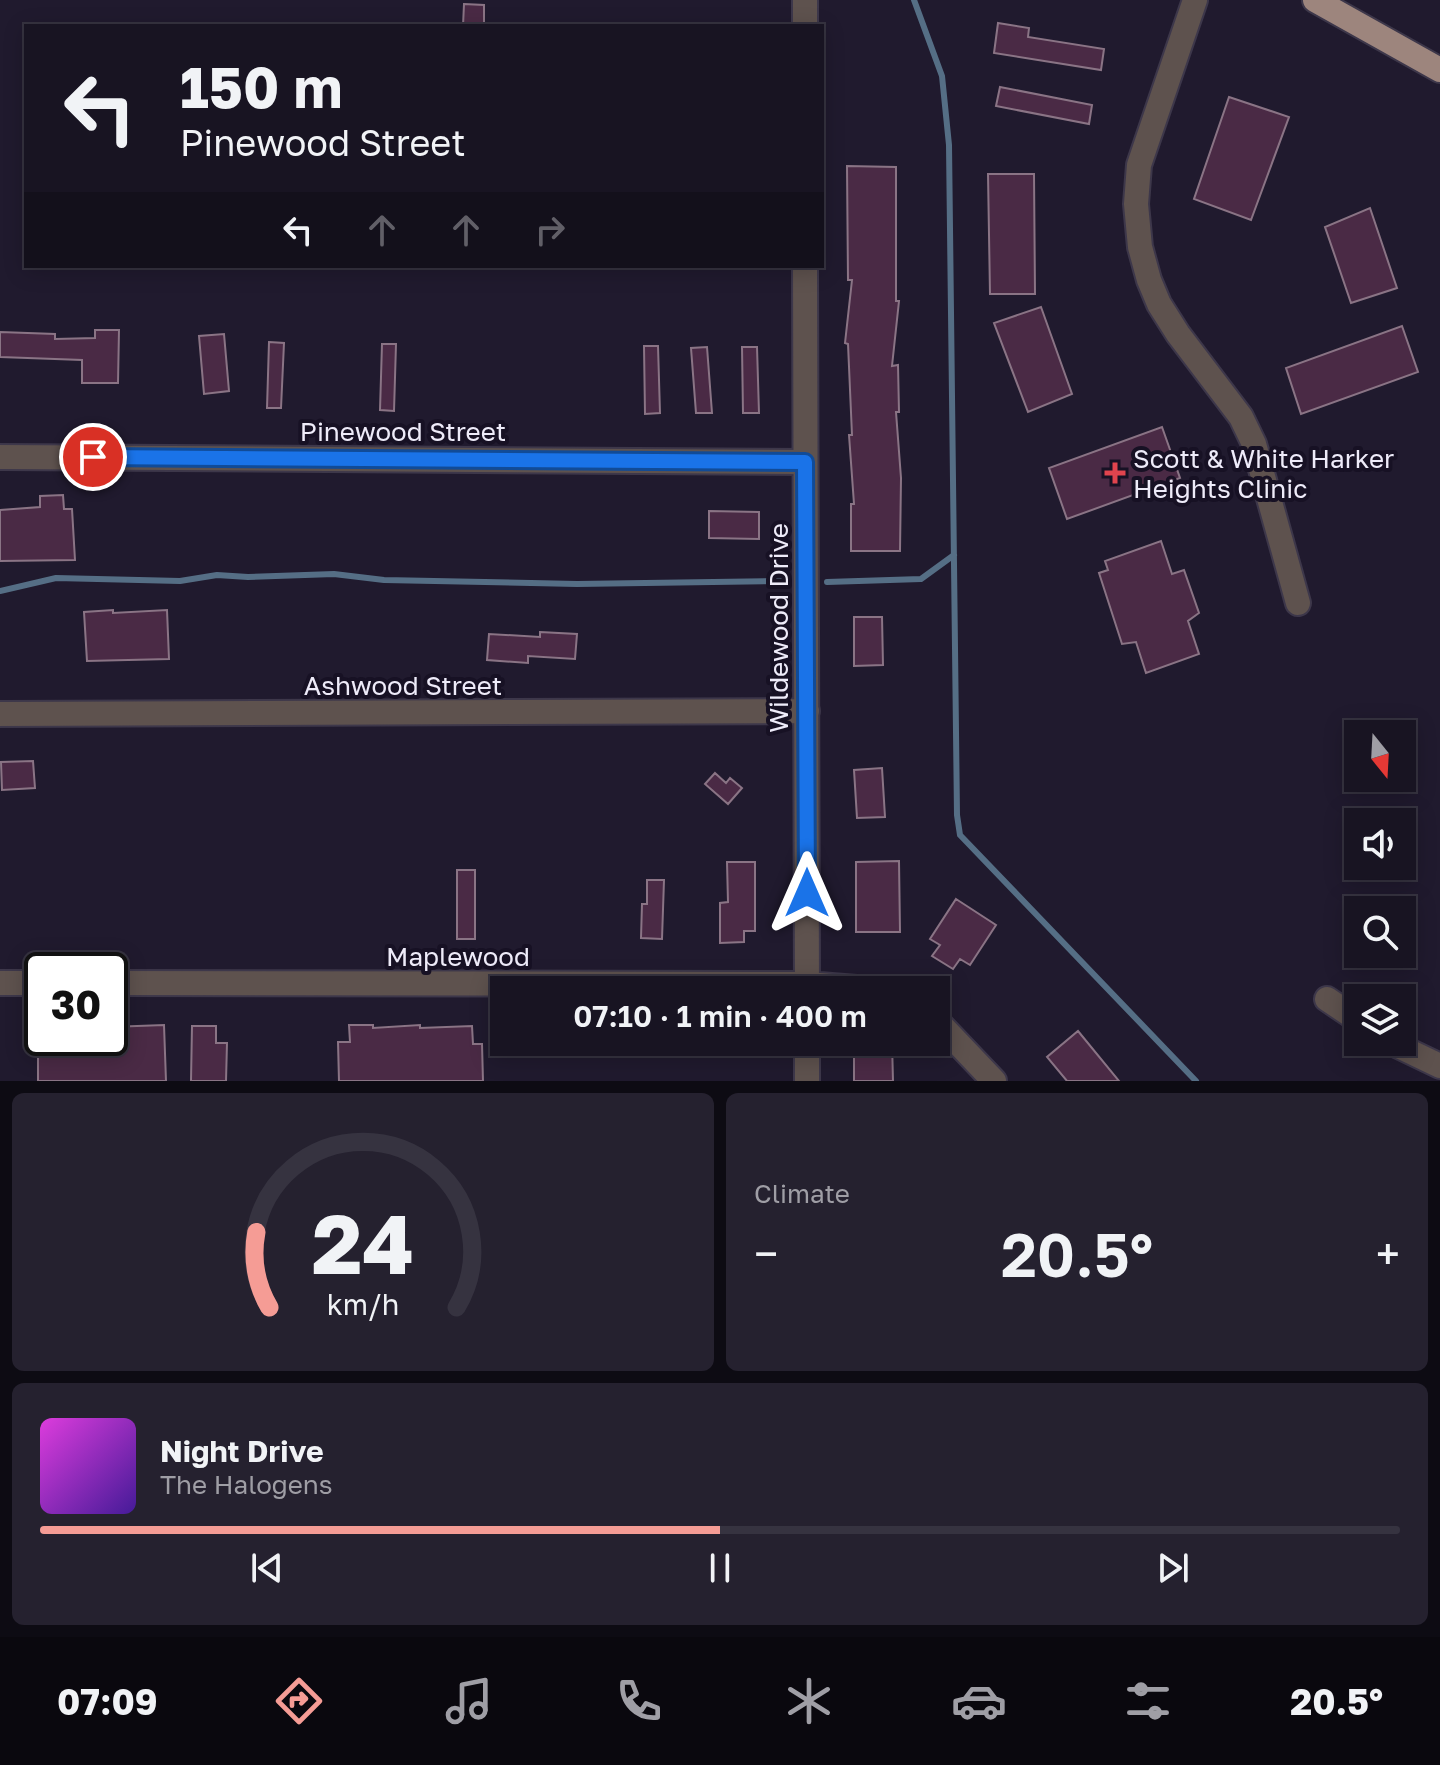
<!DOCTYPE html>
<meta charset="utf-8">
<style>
:root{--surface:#181422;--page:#25212f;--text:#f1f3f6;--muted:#9f9ea5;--line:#363340;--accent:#f59c95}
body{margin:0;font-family:"Golos Text",sans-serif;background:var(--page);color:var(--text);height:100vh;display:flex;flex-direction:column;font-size:30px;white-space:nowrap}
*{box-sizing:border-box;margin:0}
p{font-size:26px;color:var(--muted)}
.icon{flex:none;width:44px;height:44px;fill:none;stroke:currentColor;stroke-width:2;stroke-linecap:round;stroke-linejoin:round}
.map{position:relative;height:1081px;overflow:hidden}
.details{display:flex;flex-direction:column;gap:12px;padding:12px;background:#0d0b13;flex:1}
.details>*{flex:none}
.guide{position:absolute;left:24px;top:24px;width:800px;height:244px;border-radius:0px;box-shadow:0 4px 20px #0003,0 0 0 2px var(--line);background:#181422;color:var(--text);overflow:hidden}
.needle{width:52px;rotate:162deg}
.fabs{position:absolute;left:1344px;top:720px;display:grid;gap:16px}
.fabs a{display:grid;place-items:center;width:72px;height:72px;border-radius:0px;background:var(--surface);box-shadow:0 4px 20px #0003,0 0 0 2px var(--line);font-size:40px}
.speed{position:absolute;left:24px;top:952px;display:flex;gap:16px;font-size:40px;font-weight:700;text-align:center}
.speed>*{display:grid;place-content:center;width:104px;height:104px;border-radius:50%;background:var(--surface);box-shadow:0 4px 20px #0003,0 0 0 2px var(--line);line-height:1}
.speed .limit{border:4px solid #111;border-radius:12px;background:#fff;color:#111}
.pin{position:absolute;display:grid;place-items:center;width:68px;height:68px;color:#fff;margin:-34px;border:4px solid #fff;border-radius:50%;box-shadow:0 2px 8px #0007}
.me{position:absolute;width:88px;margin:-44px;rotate:0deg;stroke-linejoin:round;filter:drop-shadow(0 0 6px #0008)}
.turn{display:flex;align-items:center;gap:28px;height:168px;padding:0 24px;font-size:36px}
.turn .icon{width:104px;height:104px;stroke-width:2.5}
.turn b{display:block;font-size:56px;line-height:68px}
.lanes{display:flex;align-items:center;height:76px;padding:0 24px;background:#0003;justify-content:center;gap:40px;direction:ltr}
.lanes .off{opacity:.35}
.big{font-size:60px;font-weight:600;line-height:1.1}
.details .widget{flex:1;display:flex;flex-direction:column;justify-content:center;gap:12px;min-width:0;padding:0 28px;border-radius:12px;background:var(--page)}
.details .dial{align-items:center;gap:0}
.dial svg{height:208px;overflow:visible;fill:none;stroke:var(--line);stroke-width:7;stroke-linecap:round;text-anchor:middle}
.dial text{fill:var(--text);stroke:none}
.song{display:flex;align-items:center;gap:24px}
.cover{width:96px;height:96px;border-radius:12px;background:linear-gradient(135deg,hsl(300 70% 55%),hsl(260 70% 35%))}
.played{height:8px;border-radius:4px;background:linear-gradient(90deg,var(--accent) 50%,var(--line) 50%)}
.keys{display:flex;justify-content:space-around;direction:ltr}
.heat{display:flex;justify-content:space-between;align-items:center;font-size:44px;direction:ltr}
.details .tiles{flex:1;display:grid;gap:12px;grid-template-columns:1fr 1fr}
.widget:last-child{grid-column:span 2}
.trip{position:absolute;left:490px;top:976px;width:460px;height:80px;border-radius:0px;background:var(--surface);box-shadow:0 4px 20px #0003,0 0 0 2px var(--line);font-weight:600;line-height:80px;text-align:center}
.dock{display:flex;height:128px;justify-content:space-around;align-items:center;background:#0a080e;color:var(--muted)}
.dock .icon{width:56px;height:56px}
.dock .current{color:var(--accent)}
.dock b{font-size:36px;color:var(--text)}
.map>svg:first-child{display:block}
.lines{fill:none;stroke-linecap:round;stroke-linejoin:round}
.stream{stroke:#556e85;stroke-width:6}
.building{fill:#4a2a45;stroke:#8a7485;stroke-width:2}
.minor-casing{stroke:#3d374a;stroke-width:28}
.major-casing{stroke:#3d374a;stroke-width:28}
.minor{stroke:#5e524e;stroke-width:24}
.major{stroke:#9d857d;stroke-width:24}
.route-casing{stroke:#114b97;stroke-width:20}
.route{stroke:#1a73e8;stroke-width:14}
.health-dot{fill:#e0444e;stroke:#171124;stroke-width:3}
.labels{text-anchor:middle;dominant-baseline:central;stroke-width:8;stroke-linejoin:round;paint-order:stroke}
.street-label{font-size:26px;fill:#eeebf9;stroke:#171124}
.poi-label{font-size:26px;fill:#eeebf9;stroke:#171124;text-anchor:start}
</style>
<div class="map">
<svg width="1440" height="1081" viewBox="0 0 1440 1081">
<rect width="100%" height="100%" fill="#201a2e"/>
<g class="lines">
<!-- stream -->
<path class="stream" d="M 914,0 L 942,76 L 949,145 L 957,815 L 960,835 L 1196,1081
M 827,582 L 921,579 L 954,555
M 0,591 L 56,578 L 180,581 L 217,575 L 248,577 L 334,574 L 384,580 L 577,584 L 783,581"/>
</g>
<!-- building -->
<path class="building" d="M 464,4 L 484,5 L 484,26 L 463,26 Z
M 998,23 L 1029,28 L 1028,37 L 1104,49 L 1101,70 L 994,53 Z
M 1000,87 L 1092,105 L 1089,124 L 996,106 Z
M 1229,97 L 1289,117 L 1251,220 L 1194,199 Z
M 847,166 L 896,167 L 896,301 L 899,301 L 892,366 L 898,365 L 899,412 L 896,412 L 901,478 L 900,551 L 851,551 L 851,504 L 854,504 L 849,435 L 852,435 L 848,344 L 845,343 L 852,280 L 848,280 Z
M 988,174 L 1034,174 L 1035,294 L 990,294 Z
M 1370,208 L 1397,288 L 1351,303 L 1325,227 Z
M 1041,307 L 1072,394 L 1028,412 L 994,323 Z
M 1402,326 L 1418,372 L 1301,414 L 1286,368 Z
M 95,330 L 119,330 L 118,383 L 82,383 L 82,360 L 0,357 L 0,332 L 55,334 L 55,339 L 95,338 Z
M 224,334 L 229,391 L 204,394 L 199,336 Z
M 269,342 L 284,343 L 281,408 L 267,408 Z
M 382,344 L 396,344 L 394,411 L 380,410 Z
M 644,346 L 658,346 L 660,413 L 645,414 Z
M 707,347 L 712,413 L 696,413 L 691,348 Z
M 742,347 L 757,347 L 759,413 L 743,413 Z
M 1162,427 L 1180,478 L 1067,519 L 1049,468 Z
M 63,495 L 64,509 L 72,509 L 75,560 L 0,561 L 0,510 L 40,507 L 40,496 Z
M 709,511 L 759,512 L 759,539 L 709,538 Z
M 1161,541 L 1172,574 L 1184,570 L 1199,613 L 1188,621 L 1199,654 L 1146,673 L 1136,642 L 1122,644 L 1099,573 L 1108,570 L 1105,561 Z
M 113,610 L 113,613 L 167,610 L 169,659 L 87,661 L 84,612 Z
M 854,617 L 882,617 L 883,665 L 854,666 Z
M 540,632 L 577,634 L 575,659 L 528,656 L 528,663 L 487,660 L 489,634 L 540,637 Z
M 33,761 L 35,788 L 2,790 L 1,762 Z
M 882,768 L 885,817 L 857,818 L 854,770 Z
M 715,773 L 726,783 L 730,778 L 742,788 L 728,804 L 705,784 Z
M 899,861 L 900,932 L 856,932 L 856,862 Z
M 727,862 L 755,862 L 755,931 L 744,931 L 744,942 L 720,943 L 720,903 L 728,902 Z
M 457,870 L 475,870 L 475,939 L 457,939 Z
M 647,880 L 664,880 L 662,939 L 641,938 L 642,904 L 647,904 Z
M 956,899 L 996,925 L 970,965 L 960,959 L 953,969 L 932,956 L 940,945 L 930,939 Z
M 164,1025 L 166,1081 L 38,1081 L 38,1038 L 110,1038 L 110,1027 Z
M 349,1025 L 373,1025 L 373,1028 L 420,1025 L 420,1028 L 472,1026 L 473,1044 L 482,1044 L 483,1081 L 339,1081 L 338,1042 L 350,1042 Z
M 192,1026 L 216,1026 L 216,1043 L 227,1043 L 226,1081 L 191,1081 Z
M 1078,1031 L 1119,1081 L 1067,1081 L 1047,1057 Z
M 854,1042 L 892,1042 L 893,1081 L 854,1081 Z"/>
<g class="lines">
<defs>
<path id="minor" d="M 1195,0 L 1139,165 L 1136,204 L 1140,247 L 1149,280 L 1159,304 L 1178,334 L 1241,417 L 1254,444 L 1298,603
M 805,26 L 805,0
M 805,266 L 807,990
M 0,457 L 805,462
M 0,714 L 807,711
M 0,983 L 42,983
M 110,983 L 807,984 L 881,990
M 1327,999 L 1358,1020
M 936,1020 L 994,1081
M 807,1042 L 807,1081
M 1390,1042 L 1440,1066"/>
<path id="major" d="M 1315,0 L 1440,70"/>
</defs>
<!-- minor casing -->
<use href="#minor" class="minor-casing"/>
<!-- major casing -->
<use href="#major" class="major-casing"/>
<!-- minor -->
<use href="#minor" class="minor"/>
<!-- major -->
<use href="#major" class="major"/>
</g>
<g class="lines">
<defs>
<path id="route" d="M 93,457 L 805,462 L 807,893"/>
</defs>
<!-- route casing -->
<use href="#route" class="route-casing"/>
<!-- route -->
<use href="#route" class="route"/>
</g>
<!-- markers -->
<path class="health-dot" d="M1111 461h8v8h8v8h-8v8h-8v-8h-8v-8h8z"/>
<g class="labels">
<!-- street labels -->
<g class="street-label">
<text x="403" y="431">Pinewood Street</text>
<text transform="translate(778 628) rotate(-90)">Wildewood Drive</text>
<text x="403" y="685">Ashwood Street</text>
<text x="458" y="956">Maplewood</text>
</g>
<!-- poi labels -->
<g class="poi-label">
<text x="1133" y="458">Scott &amp; White Harker<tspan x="1133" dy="30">Heights Clinic</tspan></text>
</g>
</g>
</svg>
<div class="fabs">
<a><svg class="needle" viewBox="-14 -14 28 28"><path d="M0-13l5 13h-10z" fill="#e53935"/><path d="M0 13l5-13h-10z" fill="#9f9ea5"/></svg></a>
<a><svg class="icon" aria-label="sound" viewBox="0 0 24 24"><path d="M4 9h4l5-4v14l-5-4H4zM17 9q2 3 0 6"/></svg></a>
<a><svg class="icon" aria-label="search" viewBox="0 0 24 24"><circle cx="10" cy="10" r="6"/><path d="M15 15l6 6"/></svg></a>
<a><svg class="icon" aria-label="layers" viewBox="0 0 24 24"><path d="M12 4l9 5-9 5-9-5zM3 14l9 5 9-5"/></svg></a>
</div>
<div class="speed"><div class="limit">30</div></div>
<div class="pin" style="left:93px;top:457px;background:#d93025"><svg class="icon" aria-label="arrive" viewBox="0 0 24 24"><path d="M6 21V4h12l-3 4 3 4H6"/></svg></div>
<svg class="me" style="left:807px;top:893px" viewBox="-20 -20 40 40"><path d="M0-17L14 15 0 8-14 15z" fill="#1a73e8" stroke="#fff" stroke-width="4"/></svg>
<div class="trip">07:10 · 1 min · 400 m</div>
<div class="guide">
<div class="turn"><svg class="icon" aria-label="left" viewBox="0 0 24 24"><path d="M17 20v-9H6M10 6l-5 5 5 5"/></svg><div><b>150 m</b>Pinewood Street</div></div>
<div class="lanes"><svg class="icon" aria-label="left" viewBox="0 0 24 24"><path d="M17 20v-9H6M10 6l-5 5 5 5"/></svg><svg class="icon off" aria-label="ahead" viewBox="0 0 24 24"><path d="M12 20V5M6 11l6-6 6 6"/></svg><svg class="icon off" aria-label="ahead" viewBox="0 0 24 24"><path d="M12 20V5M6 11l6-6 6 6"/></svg><svg class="icon off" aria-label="right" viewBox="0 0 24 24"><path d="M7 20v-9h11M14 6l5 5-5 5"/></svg></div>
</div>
</div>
<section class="details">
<div class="tiles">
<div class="widget dial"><svg viewBox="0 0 100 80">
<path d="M14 69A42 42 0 1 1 86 69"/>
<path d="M14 69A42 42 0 0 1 9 40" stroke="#f59c95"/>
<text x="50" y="56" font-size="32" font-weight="700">24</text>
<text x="50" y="72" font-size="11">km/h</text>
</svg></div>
<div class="widget"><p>Climate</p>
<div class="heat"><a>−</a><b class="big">20.5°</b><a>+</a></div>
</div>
<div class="widget">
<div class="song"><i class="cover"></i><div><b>Night Drive</b><p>The Halogens</p></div></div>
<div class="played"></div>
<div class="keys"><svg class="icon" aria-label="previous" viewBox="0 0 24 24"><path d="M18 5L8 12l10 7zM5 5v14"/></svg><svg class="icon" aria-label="pause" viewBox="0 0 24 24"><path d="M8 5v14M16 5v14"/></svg><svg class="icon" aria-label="next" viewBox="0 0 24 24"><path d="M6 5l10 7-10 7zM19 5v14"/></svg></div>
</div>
</div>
</section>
<nav class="dock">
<b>07:09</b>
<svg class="icon current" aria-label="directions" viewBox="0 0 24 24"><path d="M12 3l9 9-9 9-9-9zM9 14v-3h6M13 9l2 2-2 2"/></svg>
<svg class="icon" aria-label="music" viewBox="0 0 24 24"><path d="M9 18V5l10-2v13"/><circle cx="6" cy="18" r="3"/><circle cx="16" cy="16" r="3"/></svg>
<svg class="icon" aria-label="phone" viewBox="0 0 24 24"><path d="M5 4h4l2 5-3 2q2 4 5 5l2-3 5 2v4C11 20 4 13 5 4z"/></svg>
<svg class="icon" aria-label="climate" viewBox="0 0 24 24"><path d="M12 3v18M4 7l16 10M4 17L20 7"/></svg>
<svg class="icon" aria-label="car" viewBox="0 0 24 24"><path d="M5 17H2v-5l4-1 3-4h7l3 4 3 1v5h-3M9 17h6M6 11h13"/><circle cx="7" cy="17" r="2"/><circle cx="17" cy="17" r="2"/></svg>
<svg class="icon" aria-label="filters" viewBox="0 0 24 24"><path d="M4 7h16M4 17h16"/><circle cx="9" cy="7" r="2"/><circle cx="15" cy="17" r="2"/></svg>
<b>20.5°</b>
</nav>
